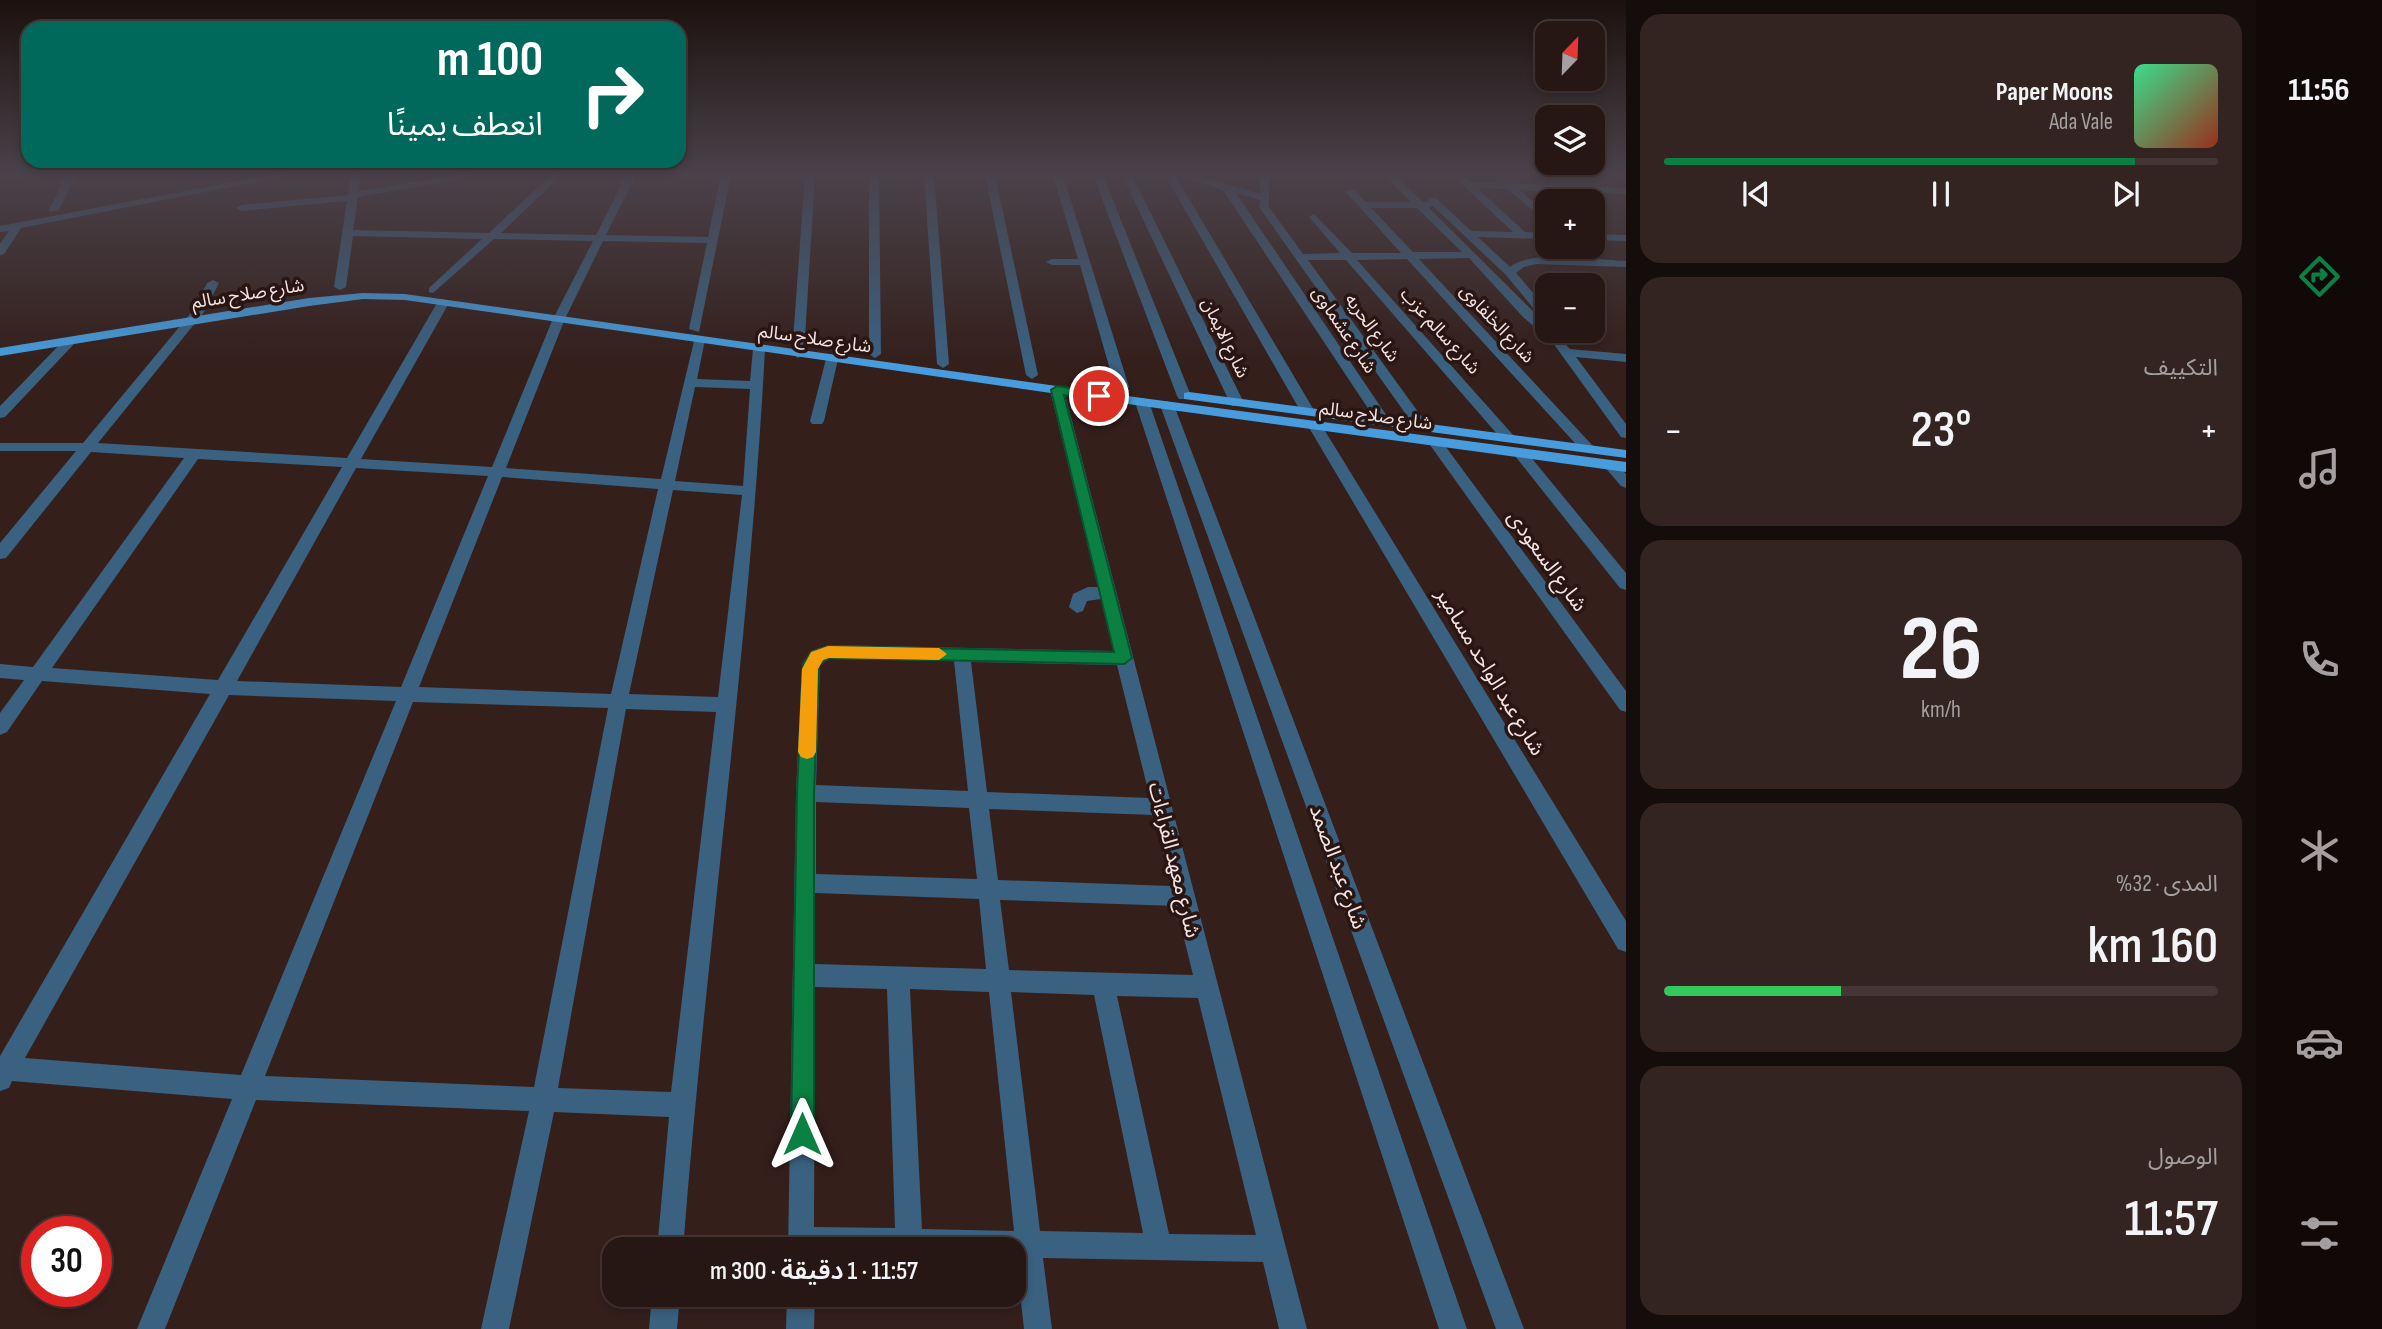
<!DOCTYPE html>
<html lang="ar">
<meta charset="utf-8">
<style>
:root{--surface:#271714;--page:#332422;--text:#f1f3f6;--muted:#a49fa0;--line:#433634;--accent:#0b8043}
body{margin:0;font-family:"Sofia Sans Condensed","Noto Sans Arabic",sans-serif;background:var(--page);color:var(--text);direction:rtl;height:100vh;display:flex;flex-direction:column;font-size:26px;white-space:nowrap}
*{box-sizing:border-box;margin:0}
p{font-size:23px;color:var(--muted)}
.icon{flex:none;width:38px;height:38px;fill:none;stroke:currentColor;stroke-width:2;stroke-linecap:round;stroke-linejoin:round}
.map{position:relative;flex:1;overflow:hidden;direction:ltr}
.panel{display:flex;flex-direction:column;gap:14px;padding:14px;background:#150d0b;width:630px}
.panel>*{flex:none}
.top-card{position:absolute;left:21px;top:21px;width:665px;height:147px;border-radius:21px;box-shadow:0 4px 10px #0003,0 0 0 2px var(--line);direction:rtl;background:#00695c;color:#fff;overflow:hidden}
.needle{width:46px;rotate:23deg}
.controls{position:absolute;left:1535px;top:21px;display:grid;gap:14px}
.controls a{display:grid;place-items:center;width:70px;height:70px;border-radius:14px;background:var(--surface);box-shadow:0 4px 10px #0003,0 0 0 2px var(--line);font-size:35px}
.speed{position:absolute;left:21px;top:1216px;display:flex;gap:14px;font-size:35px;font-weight:700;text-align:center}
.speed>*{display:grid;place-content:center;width:91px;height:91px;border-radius:50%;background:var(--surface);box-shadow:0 4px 10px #0003,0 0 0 2px var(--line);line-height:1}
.speed .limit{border:10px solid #d22;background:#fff;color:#111}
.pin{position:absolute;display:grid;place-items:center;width:60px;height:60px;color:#fff;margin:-30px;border:4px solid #fff;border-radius:50%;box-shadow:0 2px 7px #0007}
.me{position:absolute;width:77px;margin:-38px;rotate:0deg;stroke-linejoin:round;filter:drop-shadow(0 0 5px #0008)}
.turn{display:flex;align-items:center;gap:24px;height:147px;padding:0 28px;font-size:32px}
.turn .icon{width:91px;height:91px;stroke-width:2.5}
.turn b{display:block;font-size:49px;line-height:60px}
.big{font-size:52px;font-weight:600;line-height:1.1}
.panel .widget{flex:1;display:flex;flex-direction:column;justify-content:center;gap:10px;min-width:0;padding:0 24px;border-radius:21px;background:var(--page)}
.panel .dial{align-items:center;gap:0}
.dial b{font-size:91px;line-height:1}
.song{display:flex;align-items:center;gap:21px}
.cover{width:84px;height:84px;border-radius:10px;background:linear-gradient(135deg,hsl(150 70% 55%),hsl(10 70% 35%))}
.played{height:7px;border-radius:4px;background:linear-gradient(90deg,var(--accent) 85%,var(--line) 85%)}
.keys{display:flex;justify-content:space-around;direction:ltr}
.heat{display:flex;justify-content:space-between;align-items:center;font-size:38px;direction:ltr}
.charge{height:10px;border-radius:5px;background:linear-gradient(90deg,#34c759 32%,var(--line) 0)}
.trip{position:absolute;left:602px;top:1237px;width:424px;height:70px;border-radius:21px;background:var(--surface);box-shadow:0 4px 10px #0003,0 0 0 2px var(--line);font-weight:600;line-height:70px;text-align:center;direction:rtl}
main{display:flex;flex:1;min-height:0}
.dock{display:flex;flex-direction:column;width:126px;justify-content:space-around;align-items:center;background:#100908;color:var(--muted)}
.dock .icon{width:49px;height:49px}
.dock .active{color:var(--accent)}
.dock b{font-size:32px;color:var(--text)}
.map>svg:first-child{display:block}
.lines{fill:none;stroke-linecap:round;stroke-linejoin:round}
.minor{fill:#3a6180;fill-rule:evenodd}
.major{fill:#469cdc;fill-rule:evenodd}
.route{fill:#0b8043;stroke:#07532c;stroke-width:2}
.slow{fill:#f59e0b}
.labels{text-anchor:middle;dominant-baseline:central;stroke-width:7;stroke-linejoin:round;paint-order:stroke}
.far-street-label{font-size:18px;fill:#f3e4e1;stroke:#291512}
.street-label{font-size:21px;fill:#f3e4e1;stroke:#291512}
</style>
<main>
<nav class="dock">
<b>11:56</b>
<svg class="icon active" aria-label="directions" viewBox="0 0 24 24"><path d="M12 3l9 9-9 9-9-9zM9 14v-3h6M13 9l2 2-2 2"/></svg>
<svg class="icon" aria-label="music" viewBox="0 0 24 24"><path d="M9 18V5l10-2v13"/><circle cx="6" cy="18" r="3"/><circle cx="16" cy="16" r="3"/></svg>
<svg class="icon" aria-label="phone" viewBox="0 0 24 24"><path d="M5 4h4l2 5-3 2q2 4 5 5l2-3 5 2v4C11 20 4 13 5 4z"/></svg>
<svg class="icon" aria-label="climate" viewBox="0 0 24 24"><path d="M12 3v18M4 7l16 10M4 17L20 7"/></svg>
<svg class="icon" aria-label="car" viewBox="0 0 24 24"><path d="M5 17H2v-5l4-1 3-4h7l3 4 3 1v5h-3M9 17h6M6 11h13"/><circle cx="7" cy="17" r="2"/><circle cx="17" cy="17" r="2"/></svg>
<svg class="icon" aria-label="filters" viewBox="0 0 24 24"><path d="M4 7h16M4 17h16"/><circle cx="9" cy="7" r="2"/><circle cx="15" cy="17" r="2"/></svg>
</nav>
<section class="panel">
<div class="widget">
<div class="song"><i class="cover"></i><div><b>Paper Moons</b><p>Ada Vale</p></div></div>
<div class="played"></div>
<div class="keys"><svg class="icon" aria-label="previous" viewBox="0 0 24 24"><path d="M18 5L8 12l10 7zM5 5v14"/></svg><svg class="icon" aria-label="pause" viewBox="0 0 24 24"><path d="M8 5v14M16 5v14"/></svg><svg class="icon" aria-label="next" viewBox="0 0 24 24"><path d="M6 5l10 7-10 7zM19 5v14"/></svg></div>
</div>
<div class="widget"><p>التكييف</p>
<div class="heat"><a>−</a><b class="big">23°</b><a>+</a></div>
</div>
<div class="widget dial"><b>26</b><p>km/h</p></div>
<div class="widget"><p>المدى · 32%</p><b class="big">160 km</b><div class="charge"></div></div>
<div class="widget"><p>الوصول</p><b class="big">11:57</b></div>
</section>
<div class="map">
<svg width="1626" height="1329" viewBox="0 0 1626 1329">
<rect width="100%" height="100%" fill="#341f1b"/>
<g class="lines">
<!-- minor -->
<path class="minor" d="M 66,175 L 76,175 L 59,210 L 50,212 L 49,210 Z
M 269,175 L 292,175 L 21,228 L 4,254 L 0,255 L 0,244 L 9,231 L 0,232 L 0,226 Z
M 351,175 L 361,175 L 359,191 L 456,175 L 482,175 L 358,197 L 353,230 L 489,233 L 551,175 L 562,175 L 501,233 L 596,235 L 626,175 L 636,175 L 606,235 L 708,237 L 721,175 L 731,175 L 699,332 L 689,329 L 707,243 L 603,241 L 564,321 L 506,468 L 661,479 L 695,337 L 699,336 L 705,340 L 697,379 L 750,381 L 753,349 L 759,345 L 765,349 C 749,650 706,949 683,1250 L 657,1250 L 669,1117 L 554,1112 L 509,1329 L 481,1329 L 529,1111 L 256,1100 L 165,1329 L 137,1329 L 232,1099 L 12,1081 L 9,1088 L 0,1091 L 0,1056 L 210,694 L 42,681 L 7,732 L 0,735 L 0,713 L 24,680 L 0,678 L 0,664 L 33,667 L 184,458 L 91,452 L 6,558 L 0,559 L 0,543 L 76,451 L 0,451 L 0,443 L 83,443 L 195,308 L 207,283 L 213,280 L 219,283 L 204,312 L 98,443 L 347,458 L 437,303 L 443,299 L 449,303 L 361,459 L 492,467 L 552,321 L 593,241 L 494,239 L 433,293 L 429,292 L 429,288 L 482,239 L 353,236 L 346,287 L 340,290 L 334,287 L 347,201 L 241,211 L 236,208 L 241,205 L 348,195 ZM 695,387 L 750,389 L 743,486 L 675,481 ZM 198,459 L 342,467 L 218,680 L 52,668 ZM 356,468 L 488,476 L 401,687 L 237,681 ZM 502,477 L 658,489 L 611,694 L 419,687 ZM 673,490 L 742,495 L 718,697 L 629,694 ZM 229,695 L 396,701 L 241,1075 L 25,1058 ZM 413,702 L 608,708 L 534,1087 L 265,1076 ZM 626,709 L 716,712 L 671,1092 L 558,1088 Z
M 805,175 L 815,175 L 804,354 L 798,358 L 792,354 Z
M 869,175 L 879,175 L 881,354 L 875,358 L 869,354 Z
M 924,175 L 934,175 L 949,364 L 943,368 L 937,364 Z
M 985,175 L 995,175 L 1038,375 L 1032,379 L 1026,375 Z
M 1053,175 L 1063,175 L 1129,387 L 1127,390 L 1117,390 L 1115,387 L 1080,265 L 1052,265 L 1046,262 L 1052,259 L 1078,259 Z
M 1093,175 L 1103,175 L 1191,396 L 1189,399 L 1179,399 L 1177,396 Z
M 1122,175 L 1132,175 L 1244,403 L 1242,406 L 1232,406 L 1230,403 Z
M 1165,175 L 1175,175 L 1315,412 L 1313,415 L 1303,415 L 1301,412 Z
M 1177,175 L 1194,175 L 1261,194 L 1259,175 L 1269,175 L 1269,207 L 1303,254 L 1340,253 L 1309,217 L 1314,214 L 1352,253 L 1401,253 L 1345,191 L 1354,189 L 1366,202 L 1411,202 L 1384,175 L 1395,175 L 1423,202 L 1429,202 L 1428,198 L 1436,198 L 1471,231 L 1513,232 L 1452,175 L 1463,175 L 1471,182 L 1626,188 L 1626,194 L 1520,190 L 1547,214 L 1547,222 L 1507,189 L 1477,188 L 1525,232 L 1547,233 L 1547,239 L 1478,237 L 1510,267 C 1530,249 1599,260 1626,261 L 1626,267 L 1536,264 L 1524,267 L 1516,273 L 1547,309 L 1547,321 L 1543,320 L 1506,275 L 1432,205 L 1429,208 L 1547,325 L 1547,331 L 1554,331 L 1570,349 L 1626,354 L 1626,362 L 1576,357 L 1626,424 L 1626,438 L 1621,437 L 1553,343 L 1523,317 L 1469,258 L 1419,259 L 1593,446 L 1593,452 L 1583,452 L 1407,259 L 1357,260 L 1514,436 L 1514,442 L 1504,442 L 1346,260 L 1308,260 L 1429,427 L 1422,431 L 1417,430 L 1259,207 L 1260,200 L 1236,193 L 1391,422 L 1384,426 L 1379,425 L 1223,190 ZM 1371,208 L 1417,208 L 1462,252 L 1413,252 Z
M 1592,234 L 1626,235 L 1626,241 L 1592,240 Z
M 70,337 L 74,338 L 74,344 L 5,417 L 0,418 L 0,406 L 66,338 Z
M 832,355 L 838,359 L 824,421 L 822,424 L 812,424 L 810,421 L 826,359 Z
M 1057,386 L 1064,390 L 1307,1329 L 1279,1329 L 1263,1262 L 1043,1258 L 1052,1329 L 1024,1329 L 1016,1257 L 1013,1257 L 1013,1250 L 788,1250 L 796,793 L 802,664 L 811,651 L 828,645 L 1114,651 L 1101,599 L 1087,601 L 1083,611 L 1077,613 L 1069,607 L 1073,594 L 1088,587 L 1098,587 L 1050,390 ZM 829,659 L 954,661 L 968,791 L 816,785 L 820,665 ZM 971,662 L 1117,665 L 1150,798 L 987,792 ZM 816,802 L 969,808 L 977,879 L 816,874 ZM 989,809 L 1154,815 L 1171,886 L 998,880 ZM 815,893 L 979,899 L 986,969 L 815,964 ZM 1000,900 L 1176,906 L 1193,975 L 1009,970 ZM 815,987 L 887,989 L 895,1228 L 814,1227 ZM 910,989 L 989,992 L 1014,1231 L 922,1229 ZM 1011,992 L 1094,995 L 1143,1233 L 1040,1231 ZM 1117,996 L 1198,998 L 1256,1235 L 1169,1234 Z
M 1142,398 L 1149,402 L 1467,1329 L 1439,1329 L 1135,402 Z
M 1167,401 L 1174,405 L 1524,1329 L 1496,1329 L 1160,405 Z
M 1315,422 L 1322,426 L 1626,921 L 1626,952 L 1618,949 L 1308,426 Z
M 1435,438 L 1440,439 L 1626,691 L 1626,712 L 1620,710 L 1430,445 L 1428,442 Z
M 1520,449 L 1525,450 L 1626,573 L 1626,590 L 1620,588 L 1515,456 L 1513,453 Z
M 1610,460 L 1615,462 L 1626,474 L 1626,488 L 1621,486 L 1603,465 Z
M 652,1295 L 680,1295 L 677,1329 L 649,1329 Z
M 787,1295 L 815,1295 L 814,1329 L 786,1329 Z"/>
<!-- major -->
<path class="major" d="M 363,293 L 405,294 L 1142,398 L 1626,462 L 1626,472 L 1142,406 L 405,300 L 363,299 L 309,306 L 0,356 L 0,348 L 309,298 Z
M 1189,392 L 1626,450 L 1626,458 L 1184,399 L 1184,393 Z"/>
</g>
<!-- sky -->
<linearGradient id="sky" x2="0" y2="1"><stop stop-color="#1d110f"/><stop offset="0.48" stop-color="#4a424a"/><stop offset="1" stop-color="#4a424a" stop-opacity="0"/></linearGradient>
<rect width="1626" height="361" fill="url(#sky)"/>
<!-- route -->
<path class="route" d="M 1057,386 L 1099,392 L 1105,396 L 1099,400 L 1064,395 L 1132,658 L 1124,664 L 829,658 L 819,665 L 814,793 L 814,1134 L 810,1142 L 802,1145 L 794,1142 L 791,1134 L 797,793 L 803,664 L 811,652 L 828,646 L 1114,652 L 1051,390 Z"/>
<!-- slow -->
<path class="slow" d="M 828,646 L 939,648 L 947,654 L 939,660 L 829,658 L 823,660 L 818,669 L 816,752 L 813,757 L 807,759 L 801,757 L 798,752 L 802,669 L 811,652 Z"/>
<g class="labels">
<!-- far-street labels -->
<g class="far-street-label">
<text transform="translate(248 294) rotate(-9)">شارع صلاح سالم</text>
<text transform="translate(1497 324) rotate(47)">شارع الخلفاوى</text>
<text transform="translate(1372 328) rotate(54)">شارع الحريه</text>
<text transform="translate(1344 330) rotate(56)">شارع عشماوى</text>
<text transform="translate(1440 331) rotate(48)">شارع سالم عزب</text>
<text transform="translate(1225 338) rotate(64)">شارع الايمان</text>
<text transform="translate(815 339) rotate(8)">شارع صلاح سالم</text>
<text transform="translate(1376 416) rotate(8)">شارع صلاح سالم</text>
</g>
<!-- street labels -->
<g class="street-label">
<text transform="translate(1547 561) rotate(54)">شارع السعودى</text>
<text transform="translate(1490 672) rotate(59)">شارع عبد الواحد مسامير</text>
<text transform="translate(1174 860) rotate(76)">شارع معهد القراءات</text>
<text transform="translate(1338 867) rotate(70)">شارع عبد الصمد</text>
</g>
</g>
</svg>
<div class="controls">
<a><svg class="needle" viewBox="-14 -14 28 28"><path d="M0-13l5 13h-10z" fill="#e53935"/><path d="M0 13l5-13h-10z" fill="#a49fa0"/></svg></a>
<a><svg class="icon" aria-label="layers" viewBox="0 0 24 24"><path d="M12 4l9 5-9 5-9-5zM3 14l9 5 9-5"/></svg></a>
<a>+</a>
<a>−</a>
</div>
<div class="speed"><div class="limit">30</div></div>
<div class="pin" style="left:1099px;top:396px;background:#d93025"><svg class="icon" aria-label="arrive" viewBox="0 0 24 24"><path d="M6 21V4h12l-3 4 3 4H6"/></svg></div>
<svg class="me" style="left:802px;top:1134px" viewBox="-20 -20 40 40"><path d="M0-17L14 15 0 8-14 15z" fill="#0b8043" stroke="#fff" stroke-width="4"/></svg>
<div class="trip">11:57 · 1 دقيقة · 300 m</div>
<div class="top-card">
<div class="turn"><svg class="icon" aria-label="right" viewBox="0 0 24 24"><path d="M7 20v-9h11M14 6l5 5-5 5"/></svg><div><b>100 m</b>انعطف يمينًا</div></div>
</div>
</div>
</main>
